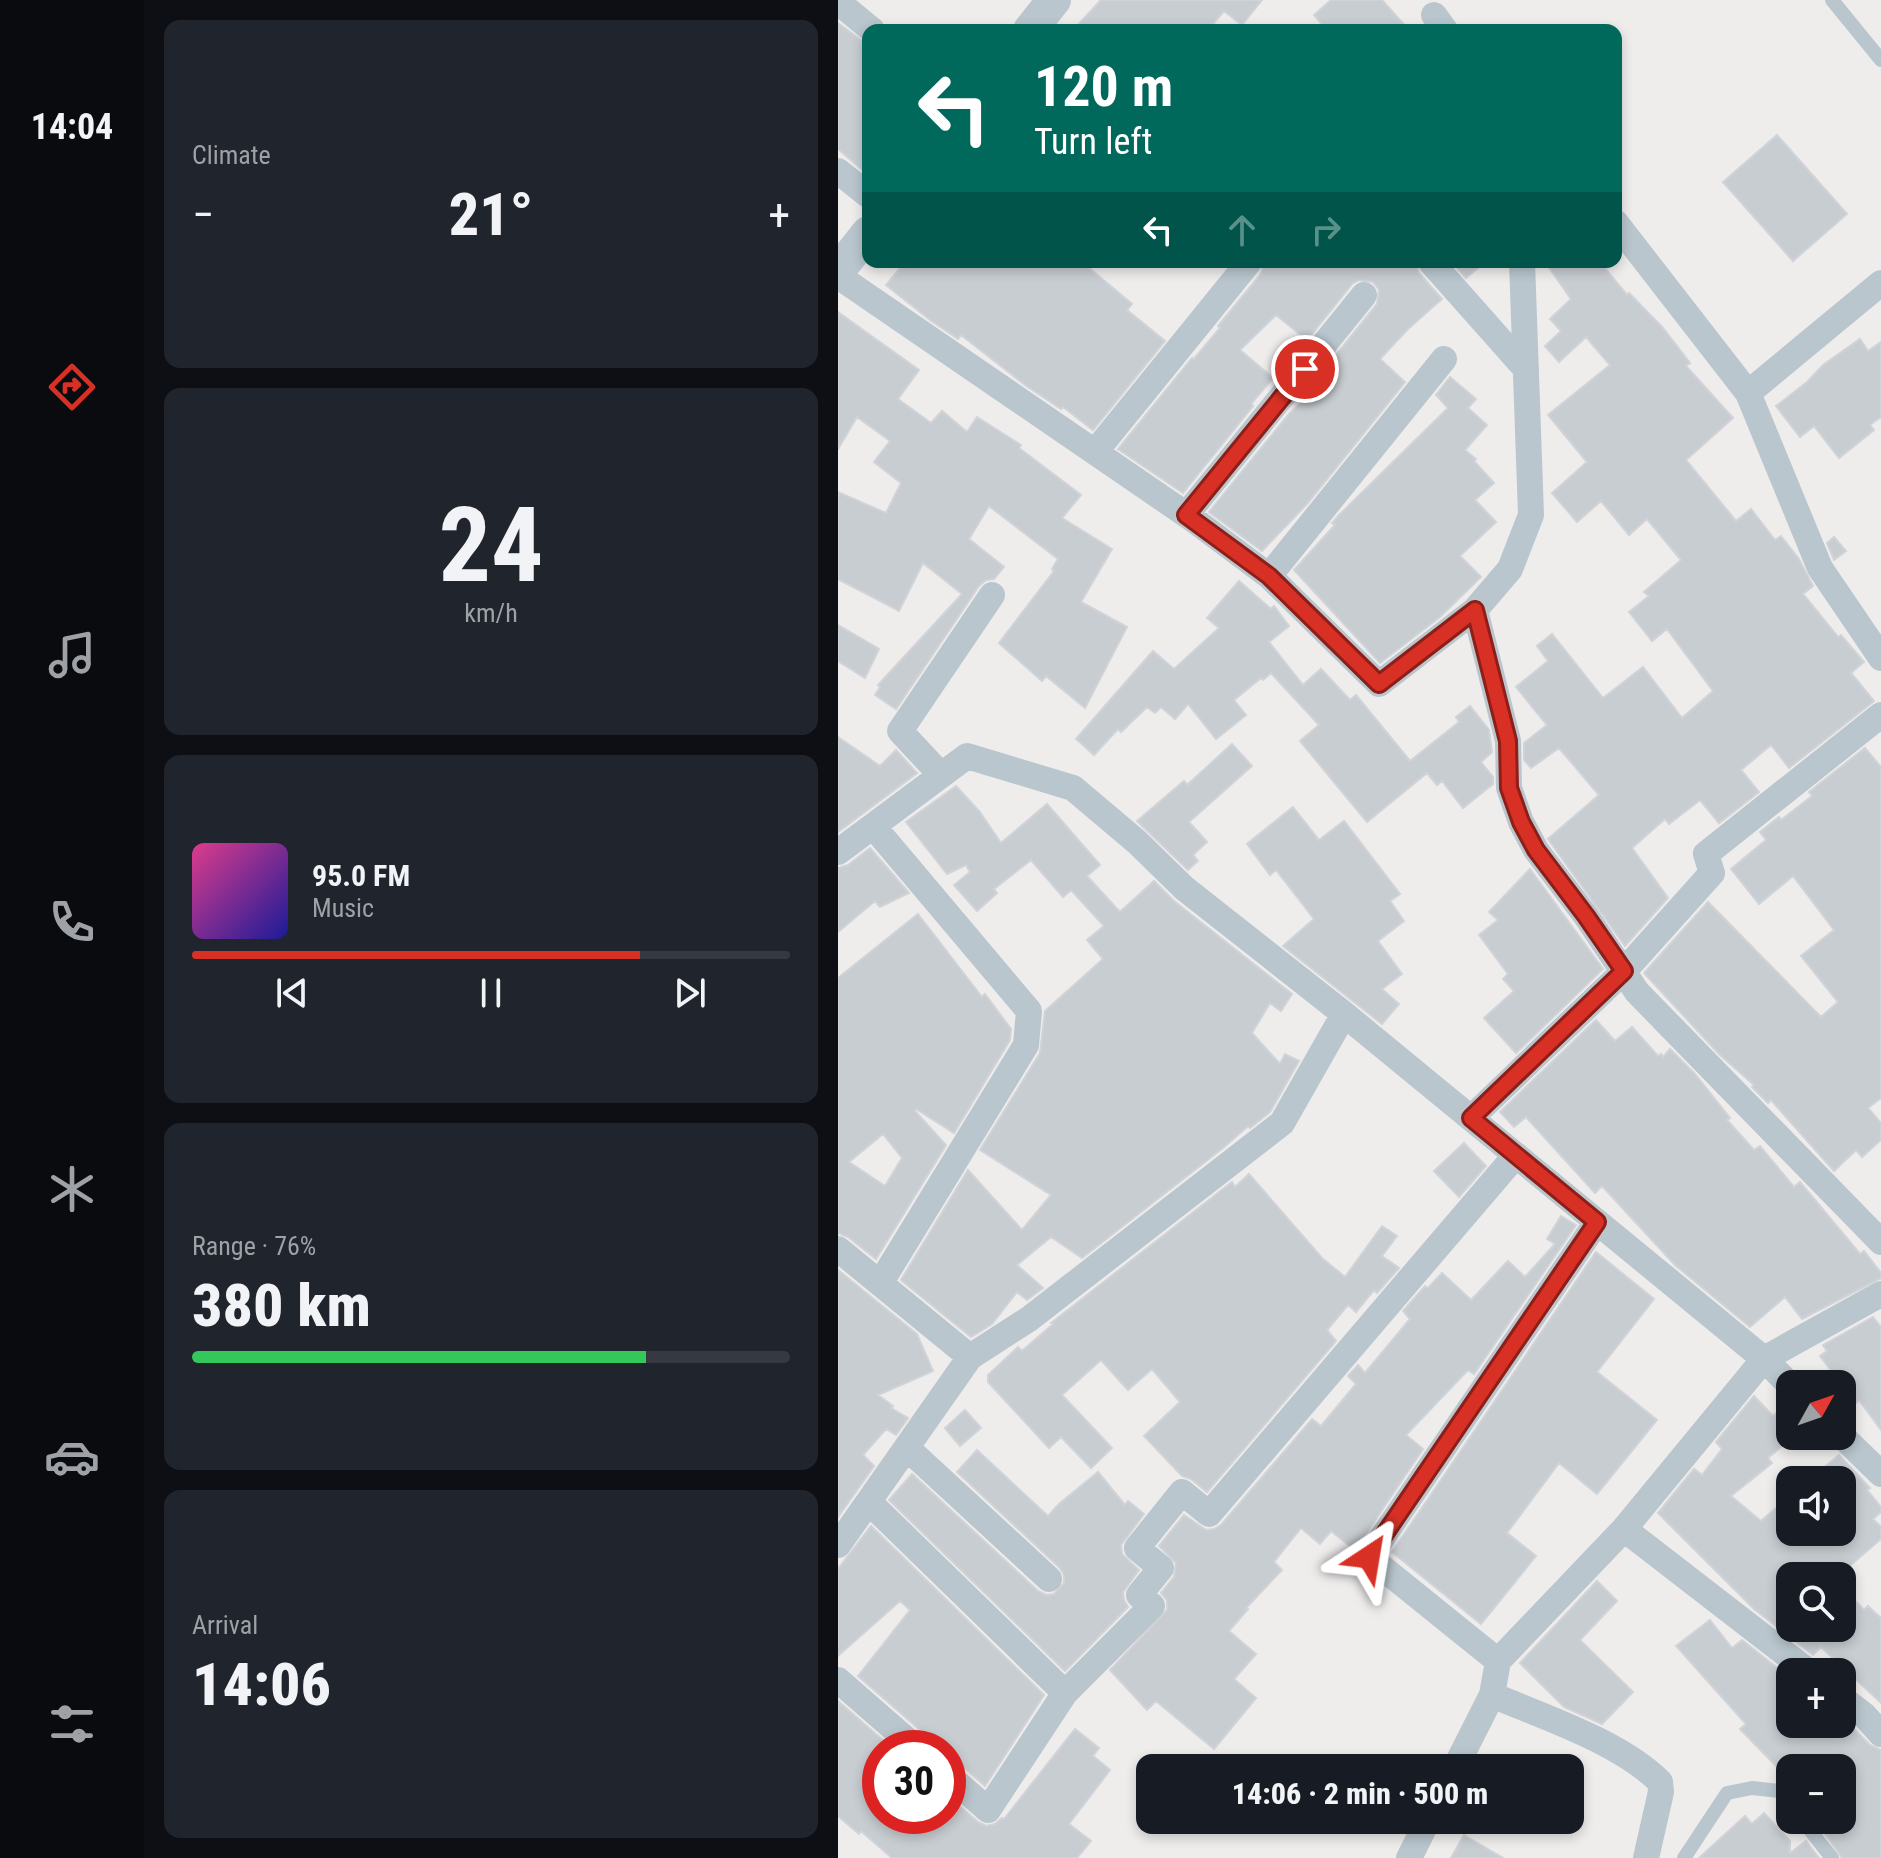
<!DOCTYPE html>
<meta charset="utf-8">
<style>
:root{--surface:#171b24;--page:#20242c;--text:#f1f3f6;--muted:#9ea1a6;--line:#363941;--accent:#d93025}
body{margin:0;font-family:"Roboto Condensed",sans-serif;background:var(--page);color:var(--text);height:100vh;display:flex;flex-direction:column;font-size:30px;white-space:nowrap}
*{box-sizing:border-box;margin:0}
p{font-size:26px;color:var(--muted)}
.icon{flex:none;width:44px;height:44px;fill:none;stroke:currentColor;stroke-width:2;stroke-linecap:round;stroke-linejoin:round}
.map{position:relative;flex:1;overflow:hidden}
.sheet{display:flex;flex-direction:column;gap:20px;padding:20px;background:#0d0f14;width:694px}
.sheet>*{flex:none}
.hud{position:absolute;left:24px;top:24px;width:760px;height:244px;border-radius:16px;box-shadow:0 4px 12px #0003;background:#00695c;color:#fff;overflow:hidden}
.needle{width:52px;rotate:50deg}
.tools{position:absolute;left:938px;top:1370px;display:grid;gap:16px}
.tools a{display:grid;place-items:center;width:80px;height:80px;border-radius:16px;background:var(--surface);box-shadow:0 4px 12px #0003;font-size:40px}
.speed{position:absolute;left:24px;top:1730px;display:flex;gap:16px;font-size:40px;font-weight:700;text-align:center}
.speed>*{display:grid;place-content:center;width:104px;height:104px;border-radius:50%;background:var(--surface);box-shadow:0 4px 12px #0003;line-height:1}
.speed .limit{border:12px solid #d22;background:#fff;color:#111}
.pin{position:absolute;display:grid;place-items:center;width:68px;height:68px;color:#fff;margin:-34px;border:4px solid #fff;border-radius:50%;box-shadow:0 2px 8px #0007}
.me{position:absolute;width:88px;margin:-44px;rotate:33deg;stroke-linejoin:round;filter:drop-shadow(0 0 6px #0008)}
.turn{display:flex;align-items:center;gap:28px;height:168px;padding:0 40px;font-size:36px}
.turn .icon{width:104px;height:104px;stroke-width:2.5}
.turn b{display:block;font-size:56px;line-height:68px}
.lanes{display:flex;align-items:center;height:76px;padding:0 40px;background:#0003;justify-content:center;gap:40px;direction:ltr}
.lanes .off{opacity:.35}
.big{font-size:60px;font-weight:800;line-height:1.1}
.sheet .widget{flex:1;display:flex;flex-direction:column;justify-content:center;gap:12px;min-width:0;padding:0 28px;border-radius:16px;background:var(--page)}
.sheet .dial{align-items:center;gap:0}
.dial b{font-size:104px;line-height:1}
.song{display:flex;align-items:center;gap:24px}
.cover{width:96px;height:96px;border-radius:12px;background:linear-gradient(135deg,hsl(330 70% 55%),hsl(240 70% 35%))}
.played{height:8px;border-radius:4px;background:linear-gradient(90deg,var(--accent) 75%,var(--line) 75%)}
.keys{display:flex;justify-content:space-around;direction:ltr}
.heat{display:flex;justify-content:space-between;align-items:center;font-size:44px;direction:ltr}
.charge{height:12px;border-radius:6px;background:linear-gradient(90deg,#34c759 76%,var(--line) 0)}
.trip{position:absolute;left:298px;top:1754px;width:448px;height:80px;border-radius:16px;background:var(--surface);box-shadow:0 4px 12px #0003;font-weight:800;line-height:80px;text-align:center}
main{display:flex;flex:1;min-height:0}
.menu{display:flex;flex-direction:column;width:144px;justify-content:space-around;align-items:center;background:#090b0e;color:var(--muted)}
.menu .icon{width:56px;height:56px}
.menu .current{color:var(--accent)}
.menu b{font-size:36px;color:var(--text)}
.map>svg:first-child{display:block}
.building{fill:#c8cdd1;stroke:#d0d3d8;stroke-width:2;fill-rule:evenodd}
.lines{fill:none;stroke-linecap:round;stroke-linejoin:round}
.service{stroke:#b9c6cd;stroke-width:14}
.minor{stroke:#b9c6cd;stroke-width:26}
.tertiary{stroke:#b9c6cd;stroke-width:34}
.route-casing{stroke:#8d1f18;stroke-width:20}
.route{stroke:#d93025;stroke-width:14}
</style>
<main>
<nav class="menu">
<b>14:04</b>
<svg class="icon current" aria-label="directions" viewBox="0 0 24 24"><path d="M12 3l9 9-9 9-9-9zM9 14v-3h6M13 9l2 2-2 2"/></svg>
<svg class="icon" aria-label="music" viewBox="0 0 24 24"><path d="M9 18V5l10-2v13"/><circle cx="6" cy="18" r="3"/><circle cx="16" cy="16" r="3"/></svg>
<svg class="icon" aria-label="phone" viewBox="0 0 24 24"><path d="M5 4h4l2 5-3 2q2 4 5 5l2-3 5 2v4C11 20 4 13 5 4z"/></svg>
<svg class="icon" aria-label="climate" viewBox="0 0 24 24"><path d="M12 3v18M4 7l16 10M4 17L20 7"/></svg>
<svg class="icon" aria-label="car" viewBox="0 0 24 24"><path d="M5 17H2v-5l4-1 3-4h7l3 4 3 1v5h-3M9 17h6M6 11h13"/><circle cx="7" cy="17" r="2"/><circle cx="17" cy="17" r="2"/></svg>
<svg class="icon" aria-label="filters" viewBox="0 0 24 24"><path d="M4 7h16M4 17h16"/><circle cx="9" cy="7" r="2"/><circle cx="15" cy="17" r="2"/></svg>
</nav>
<section class="sheet">
<div class="widget"><p>Climate</p>
<div class="heat"><a>−</a><b class="big">21°</b><a>+</a></div>
</div>
<div class="widget dial"><b>24</b><p>km/h</p></div>
<div class="widget">
<div class="song"><i class="cover"></i><div><b>95.0 FM</b><p>Music</p></div></div>
<div class="played"></div>
<div class="keys"><svg class="icon" aria-label="previous" viewBox="0 0 24 24"><path d="M18 5L8 12l10 7zM5 5v14"/></svg><svg class="icon" aria-label="pause" viewBox="0 0 24 24"><path d="M8 5v14M16 5v14"/></svg><svg class="icon" aria-label="next" viewBox="0 0 24 24"><path d="M6 5l10 7-10 7zM19 5v14"/></svg></div>
</div>
<div class="widget"><p>Range · 76%</p><b class="big">380 km</b><div class="charge"></div></div>
<div class="widget"><p>Arrival</p><b class="big">14:06</b></div>
</section>
<div class="map">
<svg width="1043" height="1858" viewBox="0 0 1043 1858">
<rect width="100%" height="100%" fill="#efecec"/>
<!-- building -->
<path class="building" d="M 263,0 L 424,0 L 404,25 L 386,11 L 370,30 L 235,30 Z
M 493,0 L 544,0 L 571,30 L 489,30 L 476,15 Z
M 0,23 L 30,45 L 30,175 L 0,149 Z
M 939,135 L 1009,214 L 955,261 L 885,182 Z
M 67,262 L 244,262 L 294,304 L 289,310 L 327,341 L 255,430 L 225,407 L 223,409 L 187,385 L 123,335 L 120,339 L 92,320 L 48,285 Z
M 427,262 L 577,262 L 581,273 L 604,299 L 570,329 L 542,359 L 567,382 L 469,504 L 424,551 L 371,512 L 451,414 L 486,381 L 484,379 L 497,364 L 493,361 L 539,304 L 541,290 L 535,282 L 521,280 L 514,284 L 469,340 L 438,315 L 402,350 L 435,378 L 413,404 L 415,406 L 345,493 L 280,449 L 354,358 L 355,360 L 382,328 L 380,326 L 422,275 Z
M 614,262 L 647,262 L 628,278 Z
M 707,262 L 762,262 L 789,295 L 791,293 L 825,328 L 852,363 L 848,366 L 895,418 L 848,460 L 898,521 L 913,509 L 937,540 L 943,536 L 961,559 L 975,586 L 965,594 L 1000,637 L 1003,635 L 1026,662 L 1013,673 L 1036,701 L 951,768 L 933,745 L 903,770 L 921,792 L 881,823 L 862,800 L 831,824 L 827,819 L 794,848 L 830,898 L 787,946 L 710,839 L 761,795 L 721,748 L 693,768 L 686,760 L 686,743 L 709,725 L 678,687 L 710,661 L 699,646 L 714,634 L 765,698 L 805,667 L 844,718 L 875,691 L 829,629 L 814,641 L 791,612 L 811,596 L 806,592 L 843,560 L 809,519 L 791,535 L 763,501 L 739,522 L 714,493 L 749,462 L 710,415 L 772,365 L 748,337 L 721,362 L 707,346 L 723,331 L 712,319 L 733,299 Z
M 0,312 L 81,370 L 60,399 L 93,423 L 104,411 L 129,432 L 139,417 L 183,445 L 181,448 L 243,495 L 224,518 L 274,549 L 243,602 L 289,627 L 247,708 L 208,676 L 204,681 L 161,643 L 216,571 L 214,569 L 220,559 L 151,506 L 131,539 L 166,567 L 156,579 L 148,580 L 141,586 L 58,709 L 37,695 L 42,687 L 40,685 L 124,594 L 85,563 L 61,611 L 0,579 L 0,492 L 48,513 L 63,483 L 36,462 L 52,441 L 19,417 L 0,449 Z
M 1022,339 L 1030,351 L 1043,342 L 1043,417 L 1032,425 L 1036,430 L 1001,458 L 976,426 L 962,437 L 938,406 L 969,382 L 985,365 Z
M 612,377 L 638,399 L 630,408 L 649,425 L 627,450 L 638,459 L 636,461 L 656,483 L 637,500 L 658,522 L 622,556 L 643,577 L 602,617 L 542,663 L 456,570 L 497,525 L 494,523 L 500,516 L 610,408 L 598,395 Z
M 996,537 L 1008,551 L 996,560 L 989,543 Z
M 401,581 L 433,609 L 436,606 L 451,626 L 431,642 L 465,685 L 483,669 L 512,700 L 518,695 L 572,761 L 621,722 L 618,717 L 632,706 L 651,730 L 654,752 L 643,762 L 655,777 L 655,784 L 625,808 L 604,781 L 599,785 L 589,773 L 529,822 L 462,741 L 481,725 L 433,673 L 425,680 L 423,678 L 396,700 L 408,715 L 378,739 L 350,704 L 337,719 L 323,707 L 317,713 L 309,707 L 283,732 L 280,729 L 256,755 L 238,739 L 315,651 L 336,669 L 381,628 L 369,618 Z
M 0,625 L 41,649 L 27,678 L 0,661 Z
M 0,737 L 42,766 L 58,750 L 79,773 L 0,832 Z
M 394,744 L 414,766 L 351,822 L 369,842 L 355,855 L 360,861 L 350,870 L 299,821 L 346,781 L 349,785 Z
M 1027,748 L 1043,767 L 1043,1098 L 1030,1108 L 1043,1123 L 1043,1140 L 1024,1157 L 1018,1150 L 996,1171 L 933,1100 L 930,1103 L 914,1087 L 916,1085 L 881,1054 L 806,973 L 870,902 L 983,1017 L 1000,1002 L 963,956 L 996,930 L 955,876 L 921,904 L 893,869 L 928,840 L 922,832 L 941,817 L 943,820 L 974,796 L 971,792 Z
M 118,786 L 142,812 L 163,843 L 209,804 L 262,865 L 249,876 L 282,912 L 316,881 L 336,901 L 454,994 L 443,1011 L 432,1003 L 414,1033 L 442,1064 L 447,1054 L 461,1061 L 432,1112 L 412,1128 L 410,1126 L 385,1148 L 244,1258 L 213,1237 L 179,1265 L 205,1288 L 189,1300 L 179,1292 L 154,1324 L 133,1337 L 63,1280 L 130,1170 L 184,1230 L 213,1195 L 142,1150 L 202,1053 L 207,1011 L 265,959 L 249,940 L 266,926 L 233,890 L 225,897 L 193,860 L 156,889 L 159,893 L 139,911 L 116,885 L 132,872 L 128,865 L 109,874 L 68,822 Z
M 455,807 L 481,840 L 506,821 L 562,894 L 552,901 L 566,921 L 540,941 L 564,974 L 544,989 L 561,1004 L 544,1024 L 445,946 L 476,919 L 438,870 L 432,875 L 409,844 Z
M 32,848 L 71,893 L 42,907 L 37,901 L 0,932 L 0,868 L 10,865 Z
M 692,869 L 765,969 L 678,1053 L 646,1018 L 676,991 L 665,979 L 670,974 L 641,935 L 660,920 L 651,912 Z
M 80,914 L 144,997 L 147,994 L 173,1029 L 172,1040 L 116,1133 L 78,1109 L 77,1111 L 108,1145 L 38,1259 L 10,1237 L 0,1233 L 0,978 ZM 45,1134 L 64,1158 L 47,1186 L 11,1162 Z
M 758,1020 L 777,1041 L 794,1027 L 820,1056 L 823,1054 L 825,1057 L 832,1049 L 857,1074 L 892,1118 L 889,1120 L 916,1150 L 922,1146 L 956,1187 L 962,1182 L 1022,1254 L 1026,1251 L 1043,1273 L 1043,1278 L 964,1319 L 947,1297 L 912,1327 L 837,1265 L 764,1186 L 757,1193 L 688,1117 L 676,1127 L 662,1112 Z
M 626,1143 L 648,1166 L 621,1197 L 596,1171 Z
M 411,1174 L 484,1258 L 507,1277 L 544,1226 L 559,1236 L 544,1256 L 561,1268 L 539,1293 L 536,1290 L 518,1312 L 510,1305 L 489,1330 L 498,1341 L 369,1492 L 353,1479 L 344,1476 L 306,1436 L 342,1402 L 314,1369 L 290,1390 L 263,1360 L 224,1395 L 274,1448 L 253,1468 L 223,1437 L 211,1448 L 150,1382 L 150,1375 L 180,1347 L 184,1351 L 215,1324 L 213,1323 L 394,1182 L 397,1187 Z
M 723,1216 L 738,1225 L 636,1374 L 630,1370 L 568,1435 L 585,1449 L 517,1550 L 493,1531 L 482,1544 L 463,1528 L 436,1562 L 444,1570 L 408,1608 L 410,1609 L 391,1631 L 418,1654 L 396,1679 L 418,1698 L 376,1749 L 318,1701 L 309,1710 L 272,1670 L 329,1610 L 329,1600 L 323,1593 L 336,1577 L 338,1563 L 321,1546 L 346,1515 L 368,1530 L 376,1529 L 383,1525 L 474,1419 L 483,1426 L 518,1384 L 510,1376 L 520,1365 L 527,1373 L 572,1319 L 565,1311 L 587,1286 L 590,1288 L 604,1273 L 633,1300 L 670,1261 L 687,1277 L 717,1244 L 709,1239 Z
M 758,1252 L 816,1299 L 759,1372 L 819,1420 L 759,1494 L 721,1463 L 669,1533 L 698,1556 L 643,1624 L 554,1552 Z
M 0,1270 L 79,1334 L 95,1371 L 40,1395 L 55,1406 L 53,1408 L 70,1418 L 58,1435 L 48,1429 L 25,1455 L 36,1466 L 0,1517 Z
M 1035,1317 L 1043,1327 L 1043,1430 L 1021,1400 L 1018,1403 L 982,1356 L 989,1351 L 985,1345 Z
M 916,1396 L 935,1416 L 952,1401 L 952,1439 L 930,1458 L 934,1463 L 893,1496 L 923,1521 L 952,1496 L 952,1532 L 1004,1532 L 1004,1480 L 971,1480 L 1001,1455 L 1032,1488 L 1029,1490 L 1043,1507 L 1043,1512 L 1035,1519 L 1043,1527 L 1043,1539 L 1000,1576 L 952,1576 L 952,1628 L 1004,1628 L 1004,1587 L 1026,1610 L 1030,1606 L 1043,1618 L 1043,1703 L 983,1647 L 975,1655 L 916,1609 L 820,1513 L 856,1469 L 864,1475 L 884,1449 L 878,1442 Z
M 127,1410 L 143,1428 L 122,1446 L 107,1428 Z
M 139,1450 L 210,1516 L 221,1504 L 260,1472 L 287,1505 L 290,1501 L 306,1514 L 283,1545 L 284,1554 L 301,1570 L 285,1592 L 286,1600 L 290,1607 L 227,1671 L 51,1500 L 74,1474 L 200,1591 L 208,1595 L 216,1594 L 226,1583 L 226,1575 L 222,1568 L 119,1472 Z
M 33,1526 L 206,1695 L 147,1786 L 121,1763 L 110,1759 L 110,1748 L 94,1748 L 89,1736 L 20,1676 L 72,1610 L 62,1601 L 0,1656 L 0,1569 Z
M 759,1581 L 779,1601 L 742,1640 L 795,1692 L 764,1724 L 726,1707 L 682,1663 Z
M 872,1620 L 894,1648 L 904,1640 L 951,1677 L 938,1691 L 952,1706 L 952,1724 L 1011,1724 L 1032,1745 L 1043,1750 L 1043,1858 L 1004,1858 L 983,1828 L 994,1820 L 1004,1820 L 1004,1768 L 940,1768 L 902,1729 L 908,1724 L 838,1646 Z
M 0,1701 L 54,1748 L 42,1748 L 42,1816 L 110,1816 L 110,1796 L 140,1822 L 148,1826 L 157,1824 L 164,1818 L 166,1819 L 237,1729 L 261,1748 L 255,1756 L 272,1770 L 231,1824 L 253,1841 L 239,1858 L 54,1858 L 23,1831 L 21,1834 L 0,1816 Z
M 926,1813 L 952,1841 L 952,1853 L 968,1841 L 981,1858 L 861,1858 L 907,1816 L 914,1824 Z
M 626,1835 L 665,1858 L 613,1858 Z"/>
<g class="lines">
<!-- service -->
<path class="service" d="M 994,0 L 1043,60
M 964,1820 L 994,1858
M 846,1858 L 889,1793 L 914,1788 L 942,1791 L 952,1804"/>
<!-- minor -->
<path class="minor" d="M 0,2 L 34,30
M 596,15 L 607,30
M 0,171 L 30,195
M 778,223 L 910,393 L 982,568 L 1043,658
M 593,262 L 688,369
M 0,276 L 356,520 L 431,576 L 541,684 L 637,610 L 672,569 L 693,515 L 684,262
M 910,393 L 1043,283
M 257,452 L 411,262
M 348,515 L 526,295
M 431,576 L 606,359
M 637,610 L 670,741 L 671,788 L 683,822 L 698,850 L 748,916 L 799,992 L 1043,1242
M 103,775 L 62,731 L 154,595
M 35,826 L 191,1011 L 188,1045 L 43,1282
M 0,852 L 129,756 L 235,788 L 299,842 L 346,888 L 506,1014 L 926,1359 L 952,1385
M 633,1118 L 786,971 L 874,873 L 868,854 L 1043,715
M 0,1249 L 132,1357 L 191,1319 L 444,1123 L 506,1014
M 1004,1436 L 1043,1474
M 69,1448 L 211,1579
M 31,1502 L 227,1693 L 150,1810 L 110,1775
M 786,1529 L 971,1672
M 0,1545 L 132,1357
M 660,1661 L 531,1557 L 759,1222
M 0,1680 L 78,1748
M 227,1693 L 314,1606 L 301,1595 L 323,1568 L 299,1548 L 344,1492 L 371,1514 L 678,1155
M 654,1695 C 706,1717 782,1742 822,1782 L 823,1792 L 808,1858
M 1004,1698 L 1026,1715 L 1043,1734
M 617,1768 L 654,1695 L 660,1661 L 786,1529 L 926,1359 L 1043,1294
M 571,1858 L 590,1820"/>
<!-- tertiary -->
<path class="tertiary" d="M 192,30 L 216,0
M 0,271 L 30,233"/>
</g>
<g class="lines">
<defs>
<path id="route" d="M 467,369 L 348,515 L 431,576 L 541,684 L 637,610 L 670,741 L 671,788 L 683,822 L 698,850 L 748,916 L 786,971 L 633,1118 L 759,1222 L 531,1557"/>
</defs>
<!-- route casing -->
<use href="#route" class="route-casing"/>
<!-- route -->
<use href="#route" class="route"/>
</g>
</svg>
<div class="tools">
<a><svg class="needle" viewBox="-14 -14 28 28"><path d="M0-13l5 13h-10z" fill="#e53935"/><path d="M0 13l5-13h-10z" fill="#9ea1a6"/></svg></a>
<a><svg class="icon" aria-label="sound" viewBox="0 0 24 24"><path d="M4 9h4l5-4v14l-5-4H4zM17 9q2 3 0 6"/></svg></a>
<a><svg class="icon" aria-label="search" viewBox="0 0 24 24"><circle cx="10" cy="10" r="6"/><path d="M15 15l6 6"/></svg></a>
<a>+</a>
<a>−</a>
</div>
<div class="speed"><div class="limit">30</div></div>
<div class="pin" style="left:467px;top:369px;background:#d93025"><svg class="icon" aria-label="arrive" viewBox="0 0 24 24"><path d="M6 21V4h12l-3 4 3 4H6"/></svg></div>
<svg class="me" style="left:531px;top:1557px" viewBox="-20 -20 40 40"><path d="M0-17L14 15 0 8-14 15z" fill="#d93025" stroke="#fff" stroke-width="4"/></svg>
<div class="trip">14:06 · 2 min · 500 m</div>
<div class="hud">
<div class="turn"><svg class="icon" aria-label="left" viewBox="0 0 24 24"><path d="M17 20v-9H6M10 6l-5 5 5 5"/></svg><div><b>120 m</b>Turn left</div></div>
<div class="lanes"><svg class="icon" aria-label="left" viewBox="0 0 24 24"><path d="M17 20v-9H6M10 6l-5 5 5 5"/></svg><svg class="icon off" aria-label="ahead" viewBox="0 0 24 24"><path d="M12 20V5M6 11l6-6 6 6"/></svg><svg class="icon off" aria-label="right" viewBox="0 0 24 24"><path d="M7 20v-9h11M14 6l5 5-5 5"/></svg></div>
</div>
</div>
</main>
